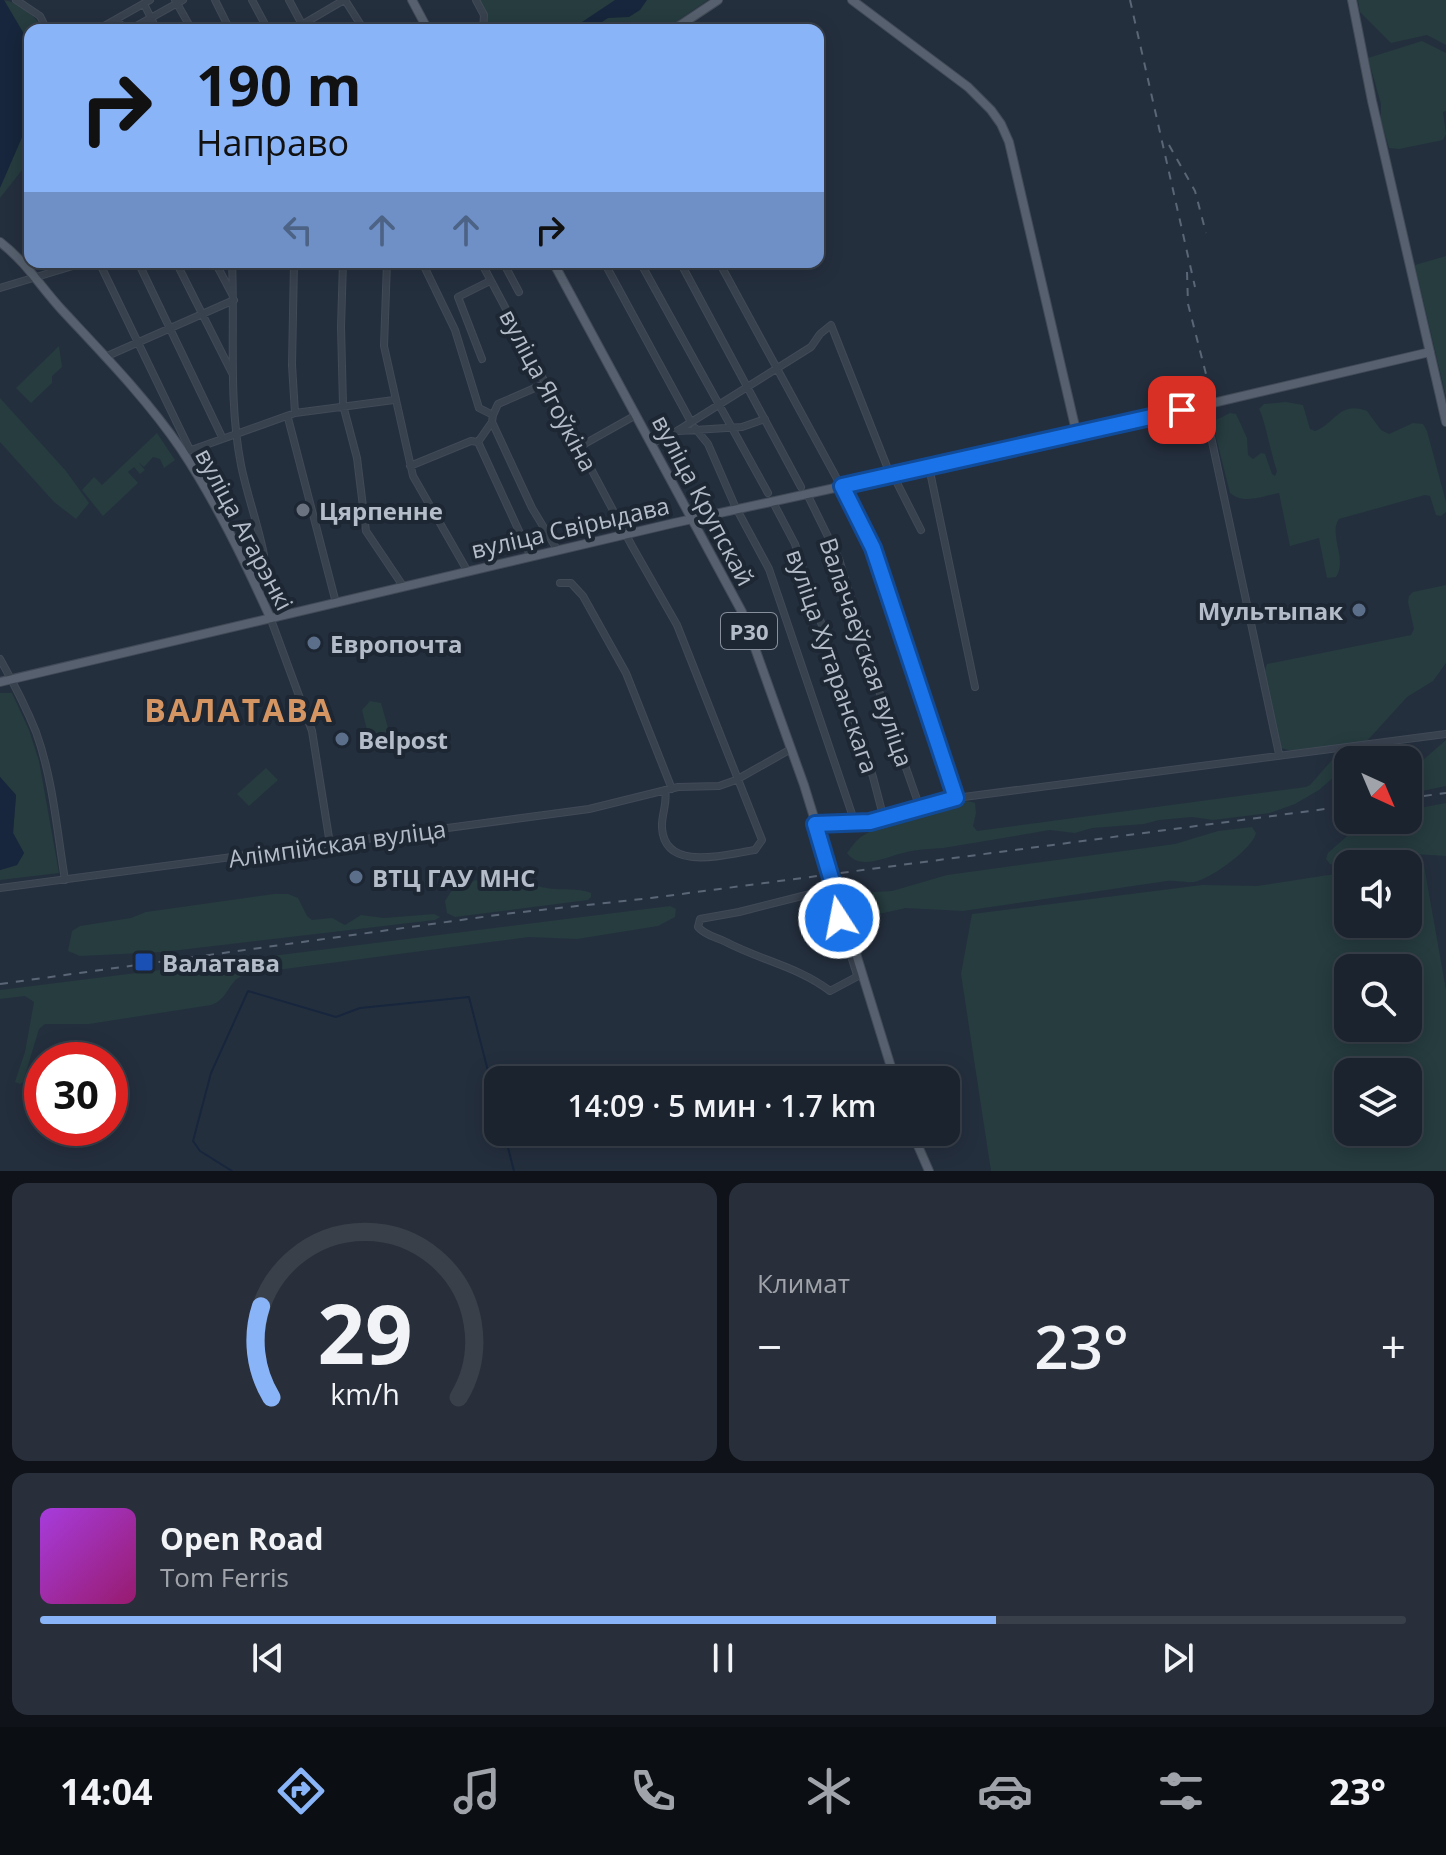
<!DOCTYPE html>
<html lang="ru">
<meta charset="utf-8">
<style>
:root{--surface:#1b232e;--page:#282f3a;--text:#f1f3f6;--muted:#a0a4aa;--line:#39404a;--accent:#8ab4f8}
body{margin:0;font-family:"Open Sans",sans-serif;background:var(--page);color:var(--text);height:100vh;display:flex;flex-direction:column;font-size:30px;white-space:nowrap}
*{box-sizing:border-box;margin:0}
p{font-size:26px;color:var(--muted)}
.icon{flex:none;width:44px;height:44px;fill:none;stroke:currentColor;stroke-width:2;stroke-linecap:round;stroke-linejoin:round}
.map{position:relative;height:1171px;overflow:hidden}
.details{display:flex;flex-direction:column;gap:12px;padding:12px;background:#0f1319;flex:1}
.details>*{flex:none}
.guide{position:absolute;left:24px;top:24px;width:800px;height:244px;border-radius:16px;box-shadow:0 4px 20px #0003,0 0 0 2px var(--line);background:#8ab4f8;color:#111;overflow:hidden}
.needle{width:52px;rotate:136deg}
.tools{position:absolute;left:1334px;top:746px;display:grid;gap:16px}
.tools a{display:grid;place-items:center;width:88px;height:88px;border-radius:16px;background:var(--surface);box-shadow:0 4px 20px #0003,0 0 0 2px var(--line);font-size:40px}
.speed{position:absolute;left:24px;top:1042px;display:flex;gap:16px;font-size:40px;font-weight:700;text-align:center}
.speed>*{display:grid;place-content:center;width:104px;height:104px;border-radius:50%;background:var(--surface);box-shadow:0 4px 20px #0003,0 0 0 2px var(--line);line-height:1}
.speed .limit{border:12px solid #d22;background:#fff;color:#111}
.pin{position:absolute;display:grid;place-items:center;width:68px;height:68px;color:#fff;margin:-34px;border-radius:16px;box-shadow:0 4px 12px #0006}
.me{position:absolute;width:88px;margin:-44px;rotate:349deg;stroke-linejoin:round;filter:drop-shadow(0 0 6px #0008)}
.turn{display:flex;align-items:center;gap:28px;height:168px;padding:0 40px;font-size:36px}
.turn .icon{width:104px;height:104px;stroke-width:2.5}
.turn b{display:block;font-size:56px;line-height:68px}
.lanes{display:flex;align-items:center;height:76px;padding:0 40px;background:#0003;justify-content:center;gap:40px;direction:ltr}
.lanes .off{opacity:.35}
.big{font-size:60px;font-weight:600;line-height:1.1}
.details .tile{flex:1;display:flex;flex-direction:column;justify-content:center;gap:12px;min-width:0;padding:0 28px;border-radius:16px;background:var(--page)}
.details .dial{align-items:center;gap:0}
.dial svg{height:208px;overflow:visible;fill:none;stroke:var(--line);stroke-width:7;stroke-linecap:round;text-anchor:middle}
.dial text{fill:var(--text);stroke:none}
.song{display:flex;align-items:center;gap:24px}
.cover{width:96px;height:96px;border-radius:12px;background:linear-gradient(135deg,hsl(280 70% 55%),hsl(320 70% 35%))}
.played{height:8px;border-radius:4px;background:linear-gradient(90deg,var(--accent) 70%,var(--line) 70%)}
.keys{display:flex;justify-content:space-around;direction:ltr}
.heat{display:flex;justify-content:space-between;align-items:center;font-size:44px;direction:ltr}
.details .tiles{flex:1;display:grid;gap:12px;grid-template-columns:1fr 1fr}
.tile:last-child{grid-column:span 2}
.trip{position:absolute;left:484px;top:1066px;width:476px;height:80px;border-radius:16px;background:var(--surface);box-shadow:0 4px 20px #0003,0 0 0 2px var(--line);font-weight:600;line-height:80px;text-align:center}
.dock{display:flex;height:128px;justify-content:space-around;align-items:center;background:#0b0e12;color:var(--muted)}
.dock .icon{width:56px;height:56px}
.dock .selected{color:var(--accent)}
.dock b{font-size:36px;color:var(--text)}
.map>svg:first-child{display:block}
.green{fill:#263c3f;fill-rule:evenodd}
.water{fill:#17263c}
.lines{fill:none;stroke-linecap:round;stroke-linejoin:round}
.stream{stroke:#17263c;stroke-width:2}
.minor-casing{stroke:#414a57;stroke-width:8}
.major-casing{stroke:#414a57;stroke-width:10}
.minor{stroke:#38414e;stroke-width:6}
.major{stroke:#56606e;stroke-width:8}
.rail{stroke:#5a6575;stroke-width:2;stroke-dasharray:8 8;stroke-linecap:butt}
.route-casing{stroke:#114b97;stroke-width:20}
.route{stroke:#1a73e8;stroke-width:14}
.worship-dot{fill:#6b7280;stroke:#1d2633;stroke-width:3}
.service-dot{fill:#5c6f8a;stroke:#1d2633;stroke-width:3}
.transit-dot{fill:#1a4fb4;stroke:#1d2633;stroke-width:3}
.labels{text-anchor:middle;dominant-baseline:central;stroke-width:8;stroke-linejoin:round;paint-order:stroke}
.shield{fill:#1d2633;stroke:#878f9c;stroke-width:2}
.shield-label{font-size:22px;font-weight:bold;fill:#b4bcc9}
.street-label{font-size:24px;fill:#b4bcc9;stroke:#1d2633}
.poi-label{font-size:24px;font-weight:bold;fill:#b4bcc9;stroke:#1d2633;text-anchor:start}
.district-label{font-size:32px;font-weight:bold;letter-spacing:2px;fill:#d59563;stroke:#1d2633}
</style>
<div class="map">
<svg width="1446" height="1171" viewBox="0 0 1446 1171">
<rect width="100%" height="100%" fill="#242f3e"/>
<!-- green -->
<path class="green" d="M 0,0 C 18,0 34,14 43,30 L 30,30 L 30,160 L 0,198 Z
M 478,0 L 708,0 L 664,30 L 484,30 Z
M 1358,0 L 1446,0 L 1446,45 L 1427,35 L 1391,43 L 1360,12 Z
M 1422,41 L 1446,53 L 1446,111 L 1443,112 L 1446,134 L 1443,140 L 1399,149 L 1389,148 L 1381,120 L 1381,104 L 1368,58 Z
M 1446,256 L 1446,397 L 1415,265 Z
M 59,346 L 62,367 L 52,376 L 52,383 L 31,403 L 16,388 Z
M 0,398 L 66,471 L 89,503 L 76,519 L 54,502 L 0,442 Z
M 1286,402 L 1303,405 L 1310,429 L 1315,431 C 1334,425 1339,400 1367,411 L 1381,430 L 1389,434 L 1413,423 L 1423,424 L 1427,431 L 1446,502 L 1446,512 L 1441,516 L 1436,515 L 1430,496 L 1425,495 L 1339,519 C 1328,535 1348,559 1336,577 L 1327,578 L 1319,538 L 1290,546 L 1279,493 C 1263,496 1244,505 1230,493 L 1214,429 L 1216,420 L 1230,413 L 1236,414 L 1247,438 L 1248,455 L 1253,459 L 1261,453 L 1265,454 L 1272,474 L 1275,476 L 1277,471 C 1272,458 1264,416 1259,409 L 1264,404 Z
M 157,433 L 175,460 L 164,468 L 160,459 L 153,457 L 144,467 L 138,462 L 145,470 L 140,474 L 134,467 L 128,472 L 138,483 L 103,516 L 82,490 L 94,477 L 102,485 Z
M 1446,585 L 1446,663 L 1433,681 L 1407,697 L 1367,741 L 1292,751 L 1281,748 L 1264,673 L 1267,664 L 1411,635 L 1414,629 L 1408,602 L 1409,596 L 1413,592 Z
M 0,693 L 12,693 L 29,730 L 39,761 L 59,873 L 0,880 L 0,870 L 17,865 L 24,853 L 13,833 L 16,795 L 0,777 Z
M 370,701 L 381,703 L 390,735 L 382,742 L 374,742 L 368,734 L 362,710 Z
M 1446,740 L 1446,786 L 1408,794 L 1408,773 Z
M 1346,751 L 1350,754 L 1348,765 L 1319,790 L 1295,804 L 1270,813 L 1213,820 L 1192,817 L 1159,820 L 1144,824 L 1092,828 L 1075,833 L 1050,830 L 943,848 C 929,849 916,849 903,853 C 885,857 860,871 847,853 C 851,848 857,838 864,835 C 885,823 953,794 975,803 L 976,813 L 973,826 L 977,831 L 1306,787 L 1310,785 L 1339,752 Z
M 266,768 L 278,780 L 249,806 L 237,794 Z
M 1446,803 L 1446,856 L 1413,854 L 1334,865 L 1330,864 L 1326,859 L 1328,853 L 1364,821 L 1408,820 L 1408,810 Z
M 1252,827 L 1256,833 C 1253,848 1214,876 1198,881 C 1189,884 1177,880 1167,881 L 963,911 L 906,908 L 865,917 L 855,912 L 851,903 L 858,893 L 892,891 L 947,875 L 1175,844 L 1218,831 Z
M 1423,860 L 1446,990 L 1446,1171 L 991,1171 L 961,974 L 972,914 L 1202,885 L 1257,886 L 1348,872 L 1348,924 L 1408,924 L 1408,864 L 1398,864 ZM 1408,968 L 1408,1028 L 1348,1028 L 1348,968 ZM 1408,1072 L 1408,1132 L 1348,1132 L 1348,1072 Z
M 510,874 C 522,874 524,880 533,884 C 552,893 573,886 591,893 L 591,897 L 588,900 L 455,917 L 447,913 L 445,901 L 452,890 L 464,887 L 475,880 L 495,883 Z
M 274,894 L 288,894 L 298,898 L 307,916 L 312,920 L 332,918 L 345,925 L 361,915 L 384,918 L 434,914 L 440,917 L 435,920 L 163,952 L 80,956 L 68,951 L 72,931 L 80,926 L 131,918 L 146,912 Z
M 670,906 L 676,909 L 675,917 L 658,926 L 577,939 L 529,937 L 247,974 C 227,979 230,999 211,1005 L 89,1024 L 45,1024 L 39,1029 L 23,1082 L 20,1084 L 15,1082 L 25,1052 L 34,1002 L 25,996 L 0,999 L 0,990 Z"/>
<!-- water -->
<path class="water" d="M 0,0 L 4,0 L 30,44 L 30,119 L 0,188 Z
M 615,0 L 647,0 L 640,10 L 629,17 L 608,18 L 590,30 L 570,30 Z
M 0,777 L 16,795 L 13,833 L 24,853 L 17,865 L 0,870 Z"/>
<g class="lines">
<!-- stream -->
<path class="stream" d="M 504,1132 L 514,1171
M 232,1171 L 200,1151 L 193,1141 L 211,1073 L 248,991 L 336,1017 L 360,1008 L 469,997 L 498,1110"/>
<defs>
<path id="minor" d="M 16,0 L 40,16 L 47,30
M 175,0 L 192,30
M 215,0 L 230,30
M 252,0 L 268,30
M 289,0 L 305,30
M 345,0 L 364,30
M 476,0 L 484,15 L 483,30
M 144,4 L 157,30
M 117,19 L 124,30
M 97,30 L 150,0
M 129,30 L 183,0
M 293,30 L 344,0
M 99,262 L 190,450
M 138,262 L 222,437
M 176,262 L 232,373
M 215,262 L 232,294
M 232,262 C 235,329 228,399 241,465 C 247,495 258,524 264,555 L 244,563
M 294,262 L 292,365 L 295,413
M 343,262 L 341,327 L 343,405 L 357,458 L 366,531 L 403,586
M 387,262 L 384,346 L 413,476 L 468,572
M 422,262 L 455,330 L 479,408 L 493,415 L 492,422 L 478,442 L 531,557
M 481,262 L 632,546 L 677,625 L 762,840 L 755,850 C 727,854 665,873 662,828 C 661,815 668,803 665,790
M 503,262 L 519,292
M 604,262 L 691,422
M 640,262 L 768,493
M 680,262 L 801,487
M 719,262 L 866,532 L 956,798
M 0,288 L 86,262
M 105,357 L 234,300
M 482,359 L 458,297 L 490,281
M 1204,404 L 1279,754
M 493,415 L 498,404 L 544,384
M 288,418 L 336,603
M 492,422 L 532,508 L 558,551
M 695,428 L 708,444 L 735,506 L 769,569 L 855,823
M 679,431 L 742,427 L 765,419
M 651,444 L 677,431 L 811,347 L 820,334 L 831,325 L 888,469 L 888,476
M 579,447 L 636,415
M 183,453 L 295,413 L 394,400
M 410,466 L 471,441 L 478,442
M 929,467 L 975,687
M 893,475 L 921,530
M 809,498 L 839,559 L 878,688 L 920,808
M 775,506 L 795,544 L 802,566 L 873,777 L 884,819
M 560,583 L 571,583 L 583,596 L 626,673 L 672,789
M 270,617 L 312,731 L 330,844
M 0,659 C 13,682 26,707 36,732 C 53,779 57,831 65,880
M 815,824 L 870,822 L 956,798 L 1446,734
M 0,888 L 589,809 L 678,787 L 719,786 L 736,780 L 791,749
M 834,888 L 739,912 L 700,919 L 698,927 C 706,936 716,937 726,942 C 760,960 799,967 830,991 L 862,974
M 830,889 L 857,975"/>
<path id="major" d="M 412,0 L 428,30
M 852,0 L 968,87 L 991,110 L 1001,124 L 1009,142 L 1077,435
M 1352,0 L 1372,101 L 1446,422
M 673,30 L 718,0
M 0,242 C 28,264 39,285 62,310 C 103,354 147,399 181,449 C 216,502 244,560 270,617
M 553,262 L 742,612 L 804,785 L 895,1080
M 0,682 L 674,523 L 1068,437 L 1430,352
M 912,1132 L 929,1171"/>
</defs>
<!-- minor casing -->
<use href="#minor" class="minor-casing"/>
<!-- major casing -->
<use href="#major" class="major-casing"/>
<!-- minor -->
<use href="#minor" class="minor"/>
<!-- major -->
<use href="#major" class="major"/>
<!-- rail -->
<path class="rail" d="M 1130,0 L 1195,287
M 1169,145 L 1195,191 L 1206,233
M 1187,272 L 1188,304 L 1206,374
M 1408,798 L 1446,793
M 0,984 L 504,914 L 651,898 L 1348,806"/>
</g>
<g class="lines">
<defs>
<path id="route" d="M 839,918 L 830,889 L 834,888 L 815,824 L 870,822 L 956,798 L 873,548 L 842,486 L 1182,410"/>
</defs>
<!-- route casing -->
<use href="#route" class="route-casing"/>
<!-- route -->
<use href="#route" class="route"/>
</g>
<!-- markers -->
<circle class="worship-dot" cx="303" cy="510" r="8"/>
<g class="service-dot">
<circle cx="1359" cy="610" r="8"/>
<circle cx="314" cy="643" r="8"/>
<circle cx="342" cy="739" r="8"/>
<circle cx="356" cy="877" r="8"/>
</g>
<rect class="transit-dot" x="134" y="952" width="20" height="20" rx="4"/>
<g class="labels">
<!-- shield labels -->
<rect class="shield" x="721" y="613" width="56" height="36" rx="6"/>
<g class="shield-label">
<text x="749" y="631">Р30</text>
</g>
<!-- street labels -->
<g class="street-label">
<text transform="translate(549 390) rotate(62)">вуліца Ягоўкіна</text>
<text transform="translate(704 500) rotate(62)">вуліца Крупскай</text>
<text transform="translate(570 527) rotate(-13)">вуліца Свірыдава</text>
<text transform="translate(245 529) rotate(62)">вуліца Агарэнкі</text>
<text transform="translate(867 652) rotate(71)">Валачаеўская вуліца</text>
<text transform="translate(833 661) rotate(71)">вуліца Хутаранскага</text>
<text transform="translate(337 843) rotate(-8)">Алімпійская вуліца</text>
</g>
<!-- poi labels -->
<g class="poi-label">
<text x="319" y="510">Цярпенне</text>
<text x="1343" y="610" text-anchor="end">Мультыпак</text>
<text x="330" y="643">Европочта</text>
<text x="358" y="739">Belpost</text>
<text x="372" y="877">ВТЦ ГАУ МНС</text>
<text x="162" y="962">Валатава</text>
</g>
<!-- district labels -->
<g class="district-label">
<text x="239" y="709">ВАЛАТАВА</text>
</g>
</g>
</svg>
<div class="tools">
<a><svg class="needle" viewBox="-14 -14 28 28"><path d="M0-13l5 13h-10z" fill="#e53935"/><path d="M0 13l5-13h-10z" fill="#a0a4aa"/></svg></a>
<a><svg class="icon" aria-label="sound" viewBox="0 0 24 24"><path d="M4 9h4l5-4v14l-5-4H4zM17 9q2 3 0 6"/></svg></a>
<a><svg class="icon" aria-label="search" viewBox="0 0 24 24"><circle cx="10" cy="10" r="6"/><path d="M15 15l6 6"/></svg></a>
<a><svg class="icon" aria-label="layers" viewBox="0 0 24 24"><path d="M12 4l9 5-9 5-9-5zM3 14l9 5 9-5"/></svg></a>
</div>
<div class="speed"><div class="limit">30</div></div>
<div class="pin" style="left:1182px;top:410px;background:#d93025"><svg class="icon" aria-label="arrive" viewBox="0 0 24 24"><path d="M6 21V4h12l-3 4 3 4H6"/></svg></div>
<svg class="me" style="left:839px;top:918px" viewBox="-20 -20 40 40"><circle r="17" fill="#1a73e8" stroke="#fff" stroke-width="3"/><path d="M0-11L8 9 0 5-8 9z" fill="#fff"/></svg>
<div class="trip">14:09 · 5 мин · 1.7 km</div>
<div class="guide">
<div class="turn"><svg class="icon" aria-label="right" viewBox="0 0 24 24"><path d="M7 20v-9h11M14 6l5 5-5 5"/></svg><div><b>190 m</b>Направо</div></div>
<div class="lanes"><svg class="icon off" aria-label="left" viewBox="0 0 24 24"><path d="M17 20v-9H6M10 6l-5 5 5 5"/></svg><svg class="icon off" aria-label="ahead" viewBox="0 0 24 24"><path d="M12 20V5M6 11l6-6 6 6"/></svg><svg class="icon off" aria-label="ahead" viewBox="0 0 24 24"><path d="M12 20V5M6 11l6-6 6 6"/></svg><svg class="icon" aria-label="right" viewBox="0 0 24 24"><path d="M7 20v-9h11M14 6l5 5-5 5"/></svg></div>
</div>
</div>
<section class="details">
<div class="tiles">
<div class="tile dial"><svg viewBox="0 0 100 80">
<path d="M14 69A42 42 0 1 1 86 69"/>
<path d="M14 69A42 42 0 0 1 10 34" stroke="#8ab4f8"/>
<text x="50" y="56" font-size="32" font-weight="700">29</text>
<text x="50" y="72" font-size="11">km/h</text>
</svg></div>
<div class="tile"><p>Климат</p>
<div class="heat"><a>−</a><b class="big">23°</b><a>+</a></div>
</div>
<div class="tile">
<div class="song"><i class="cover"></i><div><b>Open Road</b><p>Tom Ferris</p></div></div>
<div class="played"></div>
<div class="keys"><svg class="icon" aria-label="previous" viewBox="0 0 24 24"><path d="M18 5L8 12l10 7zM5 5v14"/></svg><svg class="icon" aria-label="pause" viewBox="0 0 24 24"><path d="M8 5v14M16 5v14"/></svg><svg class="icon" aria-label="next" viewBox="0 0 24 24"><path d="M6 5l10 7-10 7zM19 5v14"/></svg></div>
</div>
</div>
</section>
<nav class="dock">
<b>14:04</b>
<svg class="icon selected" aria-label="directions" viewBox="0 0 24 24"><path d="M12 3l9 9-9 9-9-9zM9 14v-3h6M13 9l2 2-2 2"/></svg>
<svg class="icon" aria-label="music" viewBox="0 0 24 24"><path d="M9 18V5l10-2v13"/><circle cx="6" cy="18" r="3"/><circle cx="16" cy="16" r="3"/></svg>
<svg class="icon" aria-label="phone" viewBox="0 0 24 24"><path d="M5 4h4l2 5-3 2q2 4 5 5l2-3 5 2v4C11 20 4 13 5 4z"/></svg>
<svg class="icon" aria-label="climate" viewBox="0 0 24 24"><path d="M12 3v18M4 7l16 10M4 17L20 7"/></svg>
<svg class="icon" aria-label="car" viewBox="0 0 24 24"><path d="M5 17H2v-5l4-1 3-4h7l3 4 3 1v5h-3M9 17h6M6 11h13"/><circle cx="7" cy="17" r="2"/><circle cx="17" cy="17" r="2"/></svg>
<svg class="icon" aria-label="filters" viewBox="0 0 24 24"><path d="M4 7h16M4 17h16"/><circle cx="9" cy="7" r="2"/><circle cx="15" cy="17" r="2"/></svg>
<b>23°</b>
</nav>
